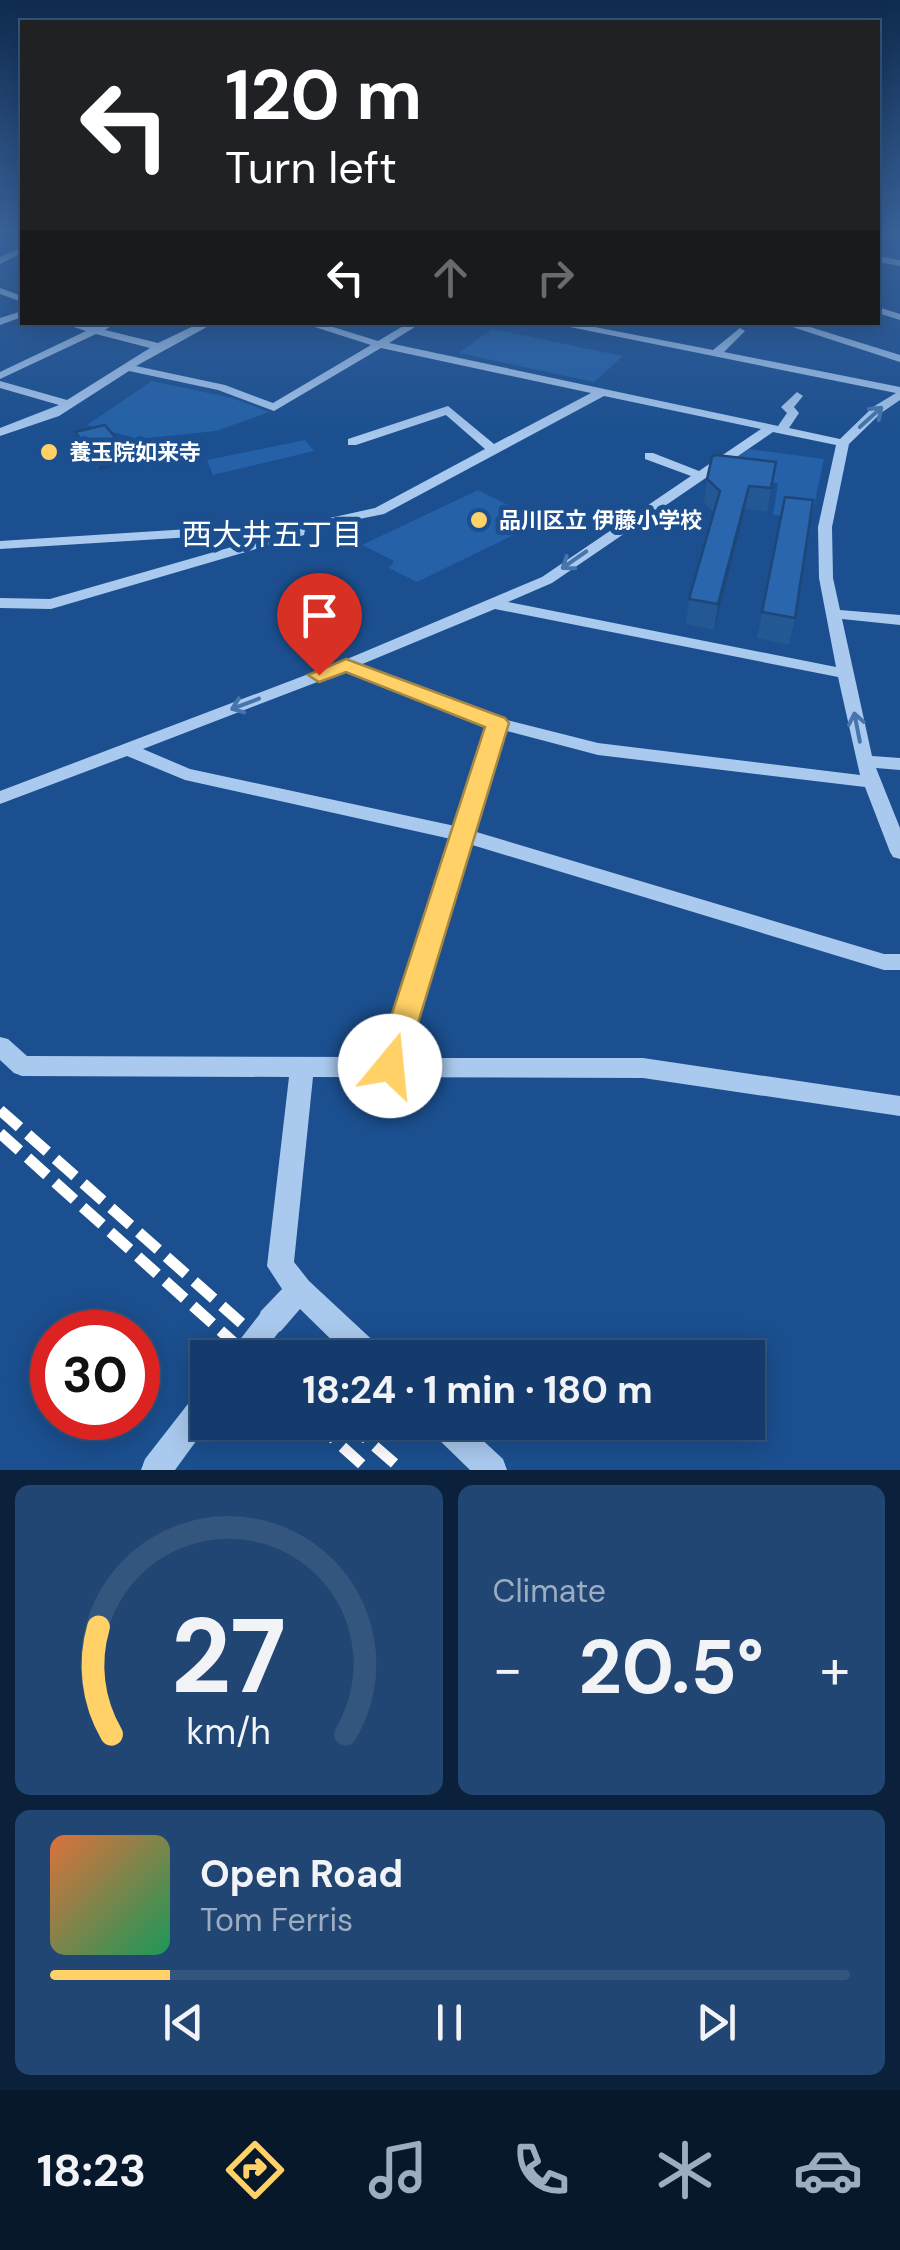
<!DOCTYPE html>
<meta charset="utf-8">
<style>
:root{--surface:#143b6b;--page:#214673;--text:#f1f3f6;--muted:#9dadc1;--line:#33557e;--accent:#ffd166}
body{margin:0;font-family:"DM Sans","Noto Sans JP",sans-serif;background:var(--page);color:var(--text);height:100vh;display:flex;flex-direction:column;font-size:38px;white-space:nowrap}
*{box-sizing:border-box;margin:0}
p{font-size:32px;color:var(--muted)}
.icon{flex:none;width:55px;height:55px;fill:none;stroke:currentColor;stroke-width:2;stroke-linecap:round;stroke-linejoin:round}
.map{position:relative;height:1470px;overflow:hidden}
.sheet{display:flex;flex-direction:column;gap:15px;padding:15px;background:#0b203b;flex:1}
.sheet>*{flex:none}
.guide{position:absolute;left:20px;top:20px;width:860px;height:305px;border-radius:0px;box-shadow:0 5px 25px #0003,0 0 0 2px var(--line);background:#202124;color:#fff;overflow:hidden}
.speed{position:absolute;left:30px;top:1310px;display:flex;gap:20px;font-size:50px;font-weight:700;text-align:center}
.speed>*{display:grid;place-content:center;width:130px;height:130px;border-radius:50%;background:var(--surface);box-shadow:0 5px 25px #0003,0 0 0 2px var(--line);line-height:1}
.speed .limit{border:15px solid #d22;background:#fff;color:#111}
.pin{position:absolute;display:grid;place-items:center;width:85px;height:85px;color:#fff;margin:-102px -42px;border-radius:50% 50% 50% 0;rotate:-45deg;box-shadow:0 0 10px #0007}
.pin .icon{rotate:45deg}
.me{position:absolute;width:110px;margin:-55px;rotate:17deg;stroke-linejoin:round;filter:drop-shadow(0 0 8px #0008)}
.turn{display:flex;align-items:center;gap:35px;height:210px;padding:0 40px;font-size:45px}
.turn .icon{width:130px;height:130px;stroke-width:2.5}
.turn b{display:block;font-size:70px;line-height:85px}
.lanes{display:flex;align-items:center;height:95px;padding:0 40px;background:#0003;justify-content:center;gap:50px;direction:ltr}
.lanes .off{opacity:.35}
.big{font-size:75px;font-weight:700;line-height:1.1}
.sheet .widget{flex:1;display:flex;flex-direction:column;justify-content:center;gap:15px;min-width:0;padding:0 35px;border-radius:15px;background:var(--page)}
.sheet .dial{align-items:center;gap:0}
.dial svg{height:260px;overflow:visible;fill:none;stroke:var(--line);stroke-width:7;stroke-linecap:round;text-anchor:middle}
.dial text{fill:var(--text);stroke:none}
.song{display:flex;align-items:center;gap:30px}
.cover{width:120px;height:120px;border-radius:15px;background:linear-gradient(135deg,hsl(20 70% 55%),hsl(150 70% 35%))}
.played{height:10px;border-radius:5px;background:linear-gradient(90deg,var(--accent) 15%,var(--line) 15%)}
.keys{display:flex;justify-content:space-around;direction:ltr}
.heat{display:flex;justify-content:space-between;align-items:center;font-size:55px;direction:ltr}
.sheet .tiles{flex:1;display:grid;gap:15px;grid-template-columns:1fr 1fr}
.widget:last-child{grid-column:span 2}
.trip{position:absolute;left:190px;top:1340px;width:575px;height:100px;border-radius:0px;background:var(--surface);box-shadow:0 5px 25px #0003,0 0 0 2px var(--line);font-weight:700;line-height:100px;text-align:center}
.dock{display:flex;height:160px;justify-content:space-around;align-items:center;background:#08182b;color:var(--muted)}
.dock .icon{width:70px;height:70px}
.dock .selected{color:var(--accent)}
.dock b{font-size:45px;color:var(--text)}
.map>svg:first-child{display:block}
.green{fill:#2461a8}
.lines{fill:none;stroke-linecap:round;stroke-linejoin:round}
.minor{fill:#a9c9ee;fill-rule:evenodd}
.rail{stroke:#fff;stroke-width:11;stroke-dasharray:26 11;stroke-linecap:butt}
.minor-bridge{stroke:#a9c9ee;stroke-width:26}
.wall{fill:#245895}
.shaded-wall{fill:#1d4779}
.building{fill:#2a66ad;stroke:#1d4779;stroke-width:2.5}
.oneway{stroke:#4674ac}
.route{fill:#ffd166;stroke:#a68842;stroke-width:2.5}
.poi-dot{fill:#ffd166;stroke:#1b4f8f;stroke-width:4}
.labels{text-anchor:middle;dominant-baseline:central;stroke-width:10;stroke-linejoin:round;paint-order:stroke}
.far-poi-label{font-size:22px;font-weight:bold;fill:#fff;stroke:#1b4f8f;text-anchor:start}
.neighbourhood-label{font-size:30px;fill:#fff;stroke:#1b4f8f}
</style>
<div class="map">
<svg width="900" height="1470" viewBox="0 0 900 1470">
<rect width="100%" height="100%" fill="#1b4f8f"/>
<!-- green -->
<path class="green" d="M 492,329 L 623,356 L 594,382 L 459,353 Z
M 152,381 L 232,398 L 269,412 L 216,431 L 138,439 L 87,425 Z
M 305,440 L 314,451 L 213,475 L 207,460 Z
M 749,449 L 824,459 L 811,519 L 773,515 L 778,483 L 707,475 Z
M 478,490 L 534,518 L 522,526 L 524,530 L 417,582 L 389,568 L 394,561 L 362,545 Z"/>
<g class="lines">
<!-- minor -->
<path class="minor" d="M 22,247 L 22,253 L 0,264 L 0,257 Z
M 878,256 L 900,260 L 900,266 L 878,262 Z
M 0,288 L 22,296 L 22,302 L 0,294 Z
M 878,307 L 900,314 L 900,320 L 878,313 Z
M 22,311 L 22,317 L 0,325 L 0,318 Z
M 58,322 C 70,322 82,327 93,327 C 101,326 109,322 118,322 L 105,330 L 158,343 L 202,322 L 216,322 L 136,366 L 225,385 L 273,403 L 371,345 L 299,322 L 317,322 L 378,341 L 410,322 L 423,322 L 389,343 L 778,426 L 787,413 L 781,407 L 797,392 L 803,396 L 794,407 L 799,413 L 789,428 L 840,439 L 873,407 L 896,393 L 545,322 L 569,322 L 713,350 L 740,328 L 745,331 L 724,352 L 900,387 L 900,400 L 881,413 L 849,444 L 832,527 L 833,578 L 840,610 L 900,615 L 900,625 L 842,619 L 872,756 L 900,758 L 900,770 L 876,768 L 900,828 L 900,859 L 893,857 L 890,852 L 865,787 L 598,755 L 503,730 L 473,831 L 884,954 L 900,954 L 900,970 L 884,970 L 469,844 L 404,1058 L 643,1058 L 900,1096 L 900,1116 L 643,1078 L 313,1077 L 294,1262 L 309,1281 L 381,1348 L 385,1358 L 350,1358 L 300,1309 L 281,1331 L 271,1335 L 261,1331 L 257,1321 L 261,1311 L 282,1289 L 267,1266 L 289,1077 L 22,1076 L 14,1073 L 0,1060 L 0,1037 L 8,1039 L 27,1056 L 381,1057 L 451,839 L 185,780 L 127,756 L 0,804 L 0,791 L 340,662 L 542,577 L 691,476 L 645,459 L 645,453 L 653,453 L 699,471 L 761,429 L 604,396 L 384,514 L 305,530 L 304,535 L 51,609 L 0,608 L 0,598 L 50,599 L 287,531 L 0,549 L 0,541 L 316,521 L 375,508 L 485,449 L 446,415 L 356,445 L 348,445 L 348,439 L 448,406 L 494,444 L 591,393 L 381,348 L 274,411 L 218,390 L 129,371 L 59,416 L 0,436 L 0,428 L 59,405 L 0,388 L 0,381 L 67,400 L 150,348 L 96,334 L 0,379 L 0,372 L 86,331 ZM 773,432 L 836,445 L 818,527 L 819,578 L 836,667 L 508,602 L 552,583 ZM 495,609 L 838,677 L 860,775 L 598,743 L 503,719 L 360,665 ZM 346,671 L 488,726 L 455,826 L 190,769 L 143,749 Z
M 777,322 L 794,322 L 900,355 L 900,362 Z
M 208,1387 L 208,1422 L 210,1422 L 175,1470 L 141,1470 L 145,1459 L 198,1391 Z
M 427,1422 L 463,1422 L 503,1459 L 507,1470 L 470,1470 L 431,1432 Z"/>
<!-- rail -->
<path class="rail" d="M 0,1110 L 281,1358
M 0,1133 L 251,1358
M 315,1422 L 368,1470
M 347,1422 L 402,1470"/>
<!-- minor-bridge -->
<path class="minor-bridge" d="M 242,1358 L 271,1321"/>
</g>
<!-- wall -->
<path class="wall" d="M 75,432 L 126,451 L 128,463 L 99,470 L 78,444 Z
M 776,462 L 767,512 L 745,509 L 714,630 L 686,624 L 689,599 L 714,512 L 704,503 L 707,479 Z
M 785,497 L 795,618 L 789,645 L 757,638 Z"/>
<!-- shaded-wall -->
<path class="shaded-wall" d="M 126,451 L 128,463 L 99,470 L 96,458 Z
M 749,486 L 745,509 L 714,630 L 718,604 Z"/>
<!-- building -->
<path class="building" d="M 105,425 L 126,451 L 96,458 L 75,432 Z
M 716,455 L 776,462 L 771,488 L 749,486 L 718,604 L 689,599 L 720,491 L 707,479 L 712,457 Z
M 785,497 L 813,500 L 795,618 L 762,612 Z"/>
<!-- one-way arrows -->
<defs><path id="oneway-shaft" d="M-6 0H5M1.5-3L5.5 0L1.5 3" fill="none" stroke-width="1.6" stroke-linecap="round" stroke-linejoin="round" transform="scale(2.5)"/></defs>
<g class="oneway">
<use href="#oneway-shaft" transform="translate(871 417) rotate(-42)"/>
<use href="#oneway-shaft" transform="translate(574 560) rotate(145)"/>
<use href="#oneway-shaft" transform="translate(245 704) rotate(159)"/>
<use href="#oneway-shaft" transform="translate(857 727) rotate(-101)"/>
</g>
<!-- sky -->
<linearGradient id="sky" x2="0" y2="1"><stop stop-color="#0f2b4f"/><stop offset="0.53" stop-color="#39639b"/><stop offset="1" stop-color="#39639b" stop-opacity="0"/></linearGradient>
<rect width="900" height="440" fill="url(#sky)"/>
<!-- route -->
<path class="route" d="M 346,659 L 505,718 L 509,723 L 405,1066 L 400,1075 L 390,1078 L 379,1075 L 375,1066 L 485,727 L 346,672 L 319,682 L 308,675 Z"/>
<!-- markers -->
<g class="poi-dot">
<circle cx="49" cy="452" r="10"/>
<circle cx="479" cy="520" r="10"/>
</g>
<g class="labels">
<!-- far-poi labels -->
<g class="far-poi-label">
<text x="69" y="452">養玉院如来寺</text>
<text x="499" y="520">品川区立 伊藤小学校</text>
</g>
<!-- neighbourhood labels -->
<g class="neighbourhood-label">
<text x="272" y="534">西大井五丁目</text>
</g>
</g>
</svg>
<div class="speed"><div class="limit">30</div></div>
<div class="pin" style="left:319px;top:675px;background:#d93025"><svg class="icon" aria-label="arrive" viewBox="0 0 24 24"><path d="M6 21V4h12l-3 4 3 4H6"/></svg></div>
<svg class="me" style="left:390px;top:1066px" viewBox="-20 -20 40 40"><circle r="19" fill="#fff"/><path d="M0-13L10 11 0 6-10 11z" fill="#ffd166"/></svg>
<div class="trip">18:24 · 1 min · 180 m</div>
<div class="guide">
<div class="turn"><svg class="icon" aria-label="left" viewBox="0 0 24 24"><path d="M17 20v-9H6M10 6l-5 5 5 5"/></svg><div><b>120 m</b>Turn left</div></div>
<div class="lanes"><svg class="icon" aria-label="left" viewBox="0 0 24 24"><path d="M17 20v-9H6M10 6l-5 5 5 5"/></svg><svg class="icon off" aria-label="ahead" viewBox="0 0 24 24"><path d="M12 20V5M6 11l6-6 6 6"/></svg><svg class="icon off" aria-label="right" viewBox="0 0 24 24"><path d="M7 20v-9h11M14 6l5 5-5 5"/></svg></div>
</div>
</div>
<section class="sheet">
<div class="tiles">
<div class="widget dial"><svg viewBox="0 0 100 80">
<path d="M14 69A42 42 0 1 1 86 69"/>
<path d="M14 69A42 42 0 0 1 10 36" stroke="#ffd166"/>
<text x="50" y="56" font-size="32" font-weight="700">27</text>
<text x="50" y="72" font-size="11">km/h</text>
</svg></div>
<div class="widget"><p>Climate</p>
<div class="heat"><a>−</a><b class="big">20.5°</b><a>+</a></div>
</div>
<div class="widget">
<div class="song"><i class="cover"></i><div><b>Open Road</b><p>Tom Ferris</p></div></div>
<div class="played"></div>
<div class="keys"><svg class="icon" aria-label="previous" viewBox="0 0 24 24"><path d="M18 5L8 12l10 7zM5 5v14"/></svg><svg class="icon" aria-label="pause" viewBox="0 0 24 24"><path d="M8 5v14M16 5v14"/></svg><svg class="icon" aria-label="next" viewBox="0 0 24 24"><path d="M6 5l10 7-10 7zM19 5v14"/></svg></div>
</div>
</div>
</section>
<nav class="dock">
<b>18:23</b>
<svg class="icon selected" aria-label="directions" viewBox="0 0 24 24"><path d="M12 3l9 9-9 9-9-9zM9 14v-3h6M13 9l2 2-2 2"/></svg>
<svg class="icon" aria-label="music" viewBox="0 0 24 24"><path d="M9 18V5l10-2v13"/><circle cx="6" cy="18" r="3"/><circle cx="16" cy="16" r="3"/></svg>
<svg class="icon" aria-label="phone" viewBox="0 0 24 24"><path d="M5 4h4l2 5-3 2q2 4 5 5l2-3 5 2v4C11 20 4 13 5 4z"/></svg>
<svg class="icon" aria-label="climate" viewBox="0 0 24 24"><path d="M12 3v18M4 7l16 10M4 17L20 7"/></svg>
<svg class="icon" aria-label="car" viewBox="0 0 24 24"><path d="M5 17H2v-5l4-1 3-4h7l3 4 3 1v5h-3M9 17h6M6 11h13"/><circle cx="7" cy="17" r="2"/><circle cx="17" cy="17" r="2"/></svg>
</nav>
